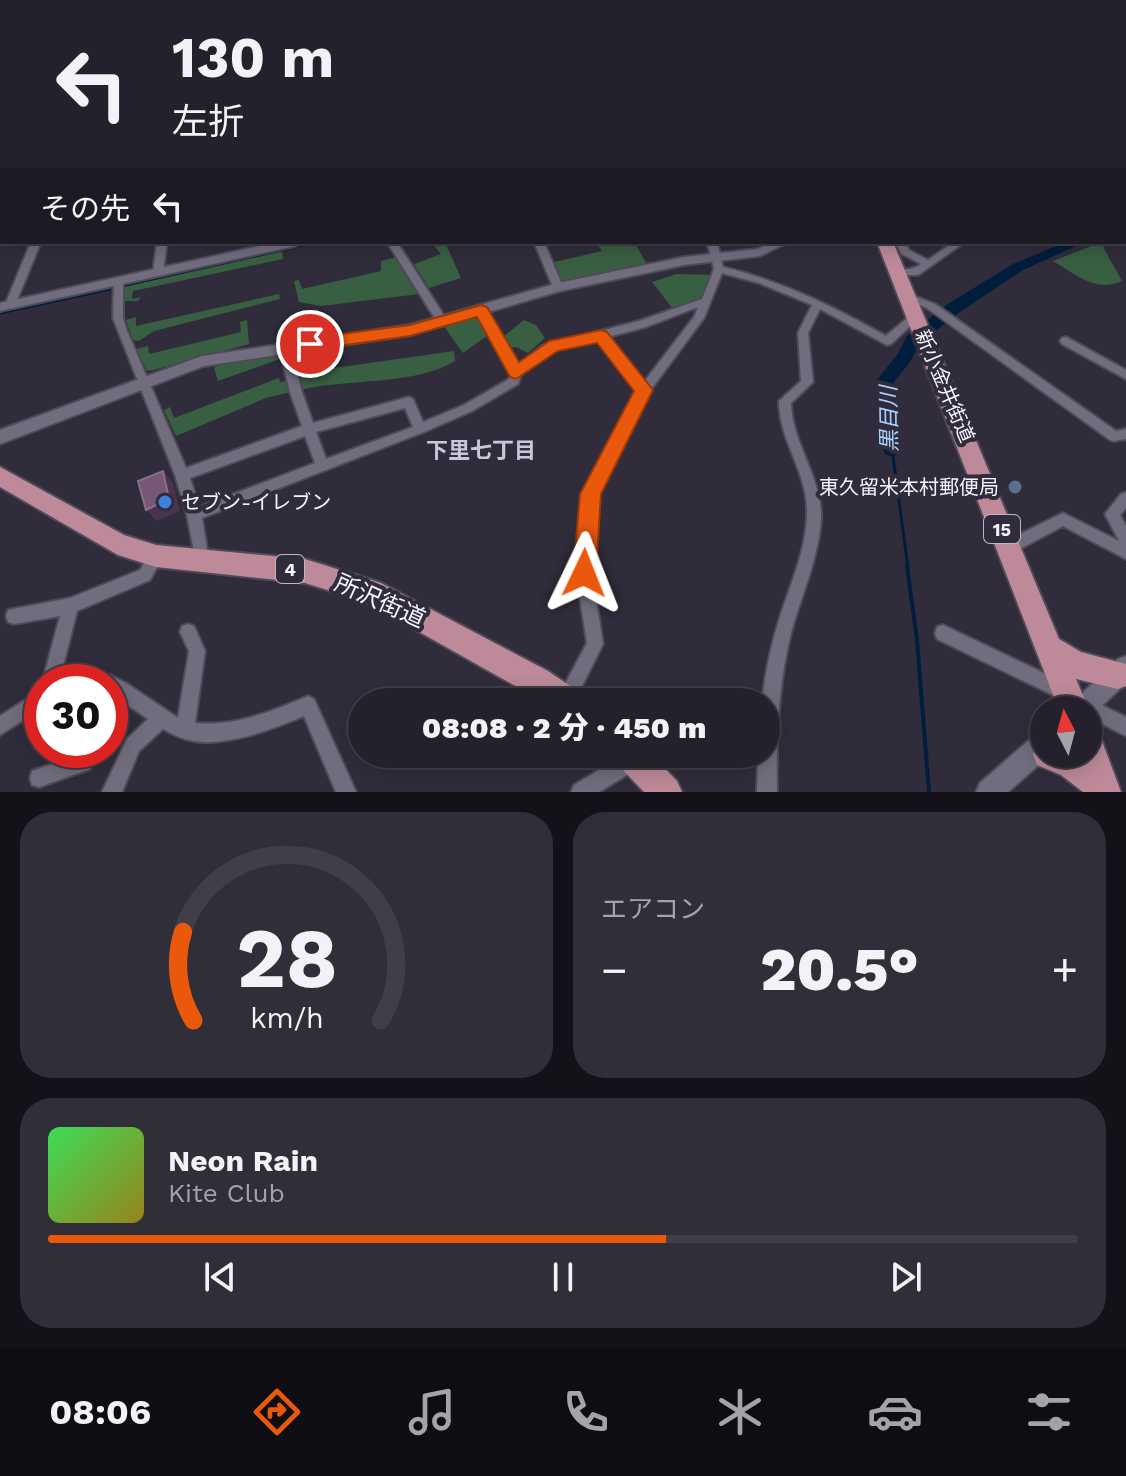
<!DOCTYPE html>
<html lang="ja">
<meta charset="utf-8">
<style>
:root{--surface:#24212c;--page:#302e38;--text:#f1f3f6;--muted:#a3a3a9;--line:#413e48;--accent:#ea580c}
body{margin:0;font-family:"Work Sans","Noto Sans JP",sans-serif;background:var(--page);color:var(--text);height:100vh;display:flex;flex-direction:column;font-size:30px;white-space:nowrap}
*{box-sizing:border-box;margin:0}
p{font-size:26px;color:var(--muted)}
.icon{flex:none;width:44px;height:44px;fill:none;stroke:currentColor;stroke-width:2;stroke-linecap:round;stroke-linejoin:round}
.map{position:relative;height:792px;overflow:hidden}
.panel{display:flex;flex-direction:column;gap:20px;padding:20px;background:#141218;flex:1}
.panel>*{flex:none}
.hud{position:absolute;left:0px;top:0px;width:1126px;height:244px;box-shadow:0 4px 20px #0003,0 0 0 2px var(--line);background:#24212c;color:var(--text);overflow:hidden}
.needle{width:52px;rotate:354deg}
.fabs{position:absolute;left:1030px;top:696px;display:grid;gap:16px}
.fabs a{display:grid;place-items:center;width:72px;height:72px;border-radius:50%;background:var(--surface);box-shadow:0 4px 20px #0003,0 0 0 2px var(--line);font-size:40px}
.speed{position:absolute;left:24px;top:664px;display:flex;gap:16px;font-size:40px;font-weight:700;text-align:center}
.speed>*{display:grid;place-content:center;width:104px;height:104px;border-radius:50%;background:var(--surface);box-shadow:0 4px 20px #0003,0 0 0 2px var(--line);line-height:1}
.speed .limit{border:12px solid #d22;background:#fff;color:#111}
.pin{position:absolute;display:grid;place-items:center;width:68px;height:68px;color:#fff;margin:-34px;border:4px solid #fff;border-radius:50%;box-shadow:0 2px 8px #0007}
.me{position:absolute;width:88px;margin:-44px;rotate:2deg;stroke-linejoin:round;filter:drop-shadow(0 0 6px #0008)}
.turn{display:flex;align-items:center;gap:28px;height:168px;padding:0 40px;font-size:36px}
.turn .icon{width:104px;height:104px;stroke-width:2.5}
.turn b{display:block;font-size:56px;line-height:68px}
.then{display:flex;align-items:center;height:76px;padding:0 40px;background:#0003;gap:16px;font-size:30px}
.big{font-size:60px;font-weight:800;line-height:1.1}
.panel .widget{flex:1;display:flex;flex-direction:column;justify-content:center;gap:12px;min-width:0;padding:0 28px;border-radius:32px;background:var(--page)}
.panel .dial{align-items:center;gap:0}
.dial svg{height:208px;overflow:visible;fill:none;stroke:var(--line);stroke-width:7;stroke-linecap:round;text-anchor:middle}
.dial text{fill:var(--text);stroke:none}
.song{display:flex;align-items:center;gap:24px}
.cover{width:96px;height:96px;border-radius:12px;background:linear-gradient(135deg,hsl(130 70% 55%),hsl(50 70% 35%))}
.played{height:8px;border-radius:4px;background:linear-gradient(90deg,var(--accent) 60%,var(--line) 60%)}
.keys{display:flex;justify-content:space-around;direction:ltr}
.heat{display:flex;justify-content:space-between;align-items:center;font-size:44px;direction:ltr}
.panel .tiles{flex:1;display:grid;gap:20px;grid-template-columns:1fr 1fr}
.widget:last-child{grid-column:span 2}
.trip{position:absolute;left:348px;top:688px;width:432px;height:80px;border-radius:40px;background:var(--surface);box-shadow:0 4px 20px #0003,0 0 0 2px var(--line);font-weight:800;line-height:80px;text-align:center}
.menu{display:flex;height:128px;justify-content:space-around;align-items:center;background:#0e0d12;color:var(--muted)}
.menu .icon{width:56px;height:56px}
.menu .current{color:var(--accent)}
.menu b{font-size:36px;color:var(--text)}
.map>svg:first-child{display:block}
.green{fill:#395f42}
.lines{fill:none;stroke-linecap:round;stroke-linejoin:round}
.stream-far2{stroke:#001d3c;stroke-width:2}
.stream-far1{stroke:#001d3c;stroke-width:3}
.stream{stroke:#001d3c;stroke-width:4}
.river{fill:#001d3c;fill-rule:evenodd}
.minor-casing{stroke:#4e4a57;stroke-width:4}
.tertiary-casing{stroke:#4e4a57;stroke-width:4}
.primary-casing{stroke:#4e4a57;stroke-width:4}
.minor{fill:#726d7e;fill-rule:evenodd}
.tertiary{fill:#726d7e;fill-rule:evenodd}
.primary{fill:#be8a9a;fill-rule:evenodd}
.shaded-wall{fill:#49334e}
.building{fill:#745876;stroke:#88708b;stroke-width:2}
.route{fill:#ea580c;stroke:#983908;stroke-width:2}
.service-dot{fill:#5c6f8a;stroke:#302c3b;stroke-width:3}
.shop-dot{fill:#3f7fe0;stroke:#302c3b;stroke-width:3}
.labels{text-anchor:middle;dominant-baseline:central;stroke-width:8;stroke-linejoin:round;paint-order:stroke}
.shield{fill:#302c3b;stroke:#bab7c3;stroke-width:2}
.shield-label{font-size:18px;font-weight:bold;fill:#f5f3fd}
.street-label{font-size:20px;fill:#f5f3fd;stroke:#302c3b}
.poi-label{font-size:20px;fill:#f5f3fd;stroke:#302c3b;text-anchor:end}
.water-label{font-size:22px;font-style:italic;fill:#a5d0ff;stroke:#302c3b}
.neighbourhood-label{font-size:22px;font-weight:bold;fill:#cbc6da;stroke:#302c3b}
.near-street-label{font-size:24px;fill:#f5f3fd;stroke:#302c3b}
</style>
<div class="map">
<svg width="1126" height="792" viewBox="0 0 1126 792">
<rect width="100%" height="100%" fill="#302c3b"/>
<!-- green -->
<path class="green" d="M 431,242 L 445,242 L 461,278 L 429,288 L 414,264 L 441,254 Z
M 596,242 L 634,242 L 647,264 L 561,282 L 550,263 L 602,251 Z
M 1102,242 L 1116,242 L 1103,247 L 1122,281 C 1096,293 1075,274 1053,261 Z
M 282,251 L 283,259 L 133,291 L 132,299 L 141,297 L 138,301 L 124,301 L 123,287 Z
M 397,257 L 419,294 L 321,306 L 299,302 L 294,281 L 299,280 L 302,289 L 381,271 L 381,261 Z
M 677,274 L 715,275 L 700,300 L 673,309 L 652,282 Z
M 279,294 L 280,299 L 154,331 L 139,341 L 133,340 L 126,320 L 136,317 L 136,326 Z
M 474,316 L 480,317 L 491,333 L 463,353 L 443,325 Z
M 247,320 L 249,344 L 153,370 L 147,371 L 136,349 L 148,346 L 149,354 L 241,332 L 240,322 Z
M 524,320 L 536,325 L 545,338 L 528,353 L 516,347 L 509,348 L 503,337 Z
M 454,351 L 455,361 C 413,386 349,378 300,390 L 295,362 L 306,360 L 306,372 Z
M 279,354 L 280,359 L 218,381 L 214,368 L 224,362 Z
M 279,378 L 280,382 L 286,381 L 291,392 L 266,398 L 176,436 L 164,410 L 170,407 L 174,418 Z"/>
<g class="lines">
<!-- stream-far2 -->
<path class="stream-far2" d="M 286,249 L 318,242"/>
<!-- stream-far1 -->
<path class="stream-far1" d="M 121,286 L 295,247
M 0,313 L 110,289
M 892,449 L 908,568"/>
<!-- stream -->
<path class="stream" d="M 907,566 L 917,640 L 929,792"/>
<!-- river -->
<path class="river" d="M 1124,219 L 1126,219 L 1126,227 L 1124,227 Z
M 1066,242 L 1085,242 L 1023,270 L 960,312 L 920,343 L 910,362 L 894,382 L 894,431 L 902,449 L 899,454 L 892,457 L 885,454 L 876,431 L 876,381 L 897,355 L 907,336 L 948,304 L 1013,264 Z"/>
<defs>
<path id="minor" d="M 0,137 L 2,137 L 2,140 L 0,140 Z
M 0,179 L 2,179 L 2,183 L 0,183 Z
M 1124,228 L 1126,229 L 1126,235 L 1124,234 Z
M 31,242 L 41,242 L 15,305 L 10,308 L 6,307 L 5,305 Z
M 157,242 L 167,242 L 163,272 L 158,275 L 153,272 Z
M 387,242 L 397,242 L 448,322 L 447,325 L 439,325 Z
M 534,242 L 544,242 L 563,287 L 562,289 L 554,289 L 553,287 Z
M 707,242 L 717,242 L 723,267 C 782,281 834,307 886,336 L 912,314 L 920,314 L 921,316 L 891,344 L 887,345 L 820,309 L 808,333 L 813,382 L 791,403 C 792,445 823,478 821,520 C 818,560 801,596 791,633 C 778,685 776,739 777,792 L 757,792 L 758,754 L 766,754 L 766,702 L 762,702 C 765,673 771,645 780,617 C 791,582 808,546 807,509 C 806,470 779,440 779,401 L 801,381 L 798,333 L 812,305 L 759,283 L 722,273 L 704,318 L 649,392 L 598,494 L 592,573 L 603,644 L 574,702 L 559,702 L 557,699 L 587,643 L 576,573 L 584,494 L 638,391 L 598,339 L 550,352 L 521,375 L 518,384 L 472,411 L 424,432 L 202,518 L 209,562 L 207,567 L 202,569 L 197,567 L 187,515 L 175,475 L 113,318 L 114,279 L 118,278 L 123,281 L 123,318 L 127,331 L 186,468 L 302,426 L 290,392 L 279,348 L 281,345 L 289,345 L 291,348 L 302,392 L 313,423 L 409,397 L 413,399 L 423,422 L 464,405 L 509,379 L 510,373 L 476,311 L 477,309 L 485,309 L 518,366 L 542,346 L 639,321 L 702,299 L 714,269 ZM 698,307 L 694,317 L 644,382 L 608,337 L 646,327 ZM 405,408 L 413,427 L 326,459 L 316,432 ZM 305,436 L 315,463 L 199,507 L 190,478 Z
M 895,242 L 905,242 L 909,250 L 928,260 L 954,242 L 965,242 L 918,275 L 898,275 L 893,272 C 901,266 909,273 921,264 L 902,254 Z
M 909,294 L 935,304 L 1116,431 L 1126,429 L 1126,439 L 1114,441 L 1110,440 L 927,308 L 905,299 L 904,297 Z
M 1066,337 L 1126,370 L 1126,379 L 1062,344 L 1060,341 L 1062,338 Z
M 1126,492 L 1126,508 L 1120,515 L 1126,526 L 1126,559 L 1063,526 L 1014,552 L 1009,554 L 1004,552 L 1002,547 L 1004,542 L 1063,513 L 1119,541 L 1105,514 L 1121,494 Z
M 156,549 L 161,551 L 163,556 L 150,580 L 77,611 L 59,682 L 42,683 L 60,616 L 14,624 L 8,622 L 6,616 L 8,610 L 70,598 L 140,570 L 151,551 Z
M 188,624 L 194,626 L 205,651 L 195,723 C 234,727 273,711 308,696 L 314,699 L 356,792 L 336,792 L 304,716 C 273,729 226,747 193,741 C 182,739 172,734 163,729 L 139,751 L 122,792 L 102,792 L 127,739 L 148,719 L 110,693 L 110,682 L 102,682 L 104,678 L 110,675 L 126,683 L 178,718 L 189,651 L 180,632 L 182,626 Z
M 943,625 L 1067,684 L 1070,690 L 1067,696 L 1061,699 L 1055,696 L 937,639 L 935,633 L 937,627 Z
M 42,689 L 42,708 L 0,735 L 0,716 Z
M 1085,697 L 1126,717 L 1126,736 L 1088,717 L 1088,710 L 1078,710 L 1076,706 L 1079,700 Z
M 76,750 L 94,750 L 90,769 L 39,787 L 32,785 L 30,778 L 32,771 L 75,756 Z
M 626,754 L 640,754 L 642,760 L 640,767 L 599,792 L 571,792 L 574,785 Z"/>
<path id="tertiary" d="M 278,242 L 301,242 L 295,246 L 0,311 L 0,303 Z
M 773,242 L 789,242 L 760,256 L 684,265 L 560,291 L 410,335 L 204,366 L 0,444 L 0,430 L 202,356 L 410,325 L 558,283 L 684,257 L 757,249 Z
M 1126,656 L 1126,683 L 1089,718 L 1088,710 L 1069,710 L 1073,702 L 1118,659 Z
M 1044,732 L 1044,754 L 1051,754 L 1008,792 L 976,792 L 980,783 L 1035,735 Z"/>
<path id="primary" d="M 877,242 L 893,242 L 1059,639 L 1081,652 L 1126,664 L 1126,686 L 1118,689 L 1076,679 L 1089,710 L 1088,712 L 1059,710 Z
M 0,467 L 124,535 L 156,545 L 305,559 L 381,583 L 548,671 L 579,692 L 584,702 L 544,702 L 366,602 L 305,583 L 156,567 L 118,555 L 0,487 Z
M 1088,729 L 1099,733 L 1121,792 L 1083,792 L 1061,775 L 1037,765 L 1033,754 L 1037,743 L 1044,740 L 1044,754 L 1088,754 Z
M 614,754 L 651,754 L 677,781 L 682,792 L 644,792 L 618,765 Z"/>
</defs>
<!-- minor casing -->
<use href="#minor" class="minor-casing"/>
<!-- tertiary casing -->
<use href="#tertiary" class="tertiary-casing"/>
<!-- primary casing -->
<use href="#primary" class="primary-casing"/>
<!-- minor -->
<use href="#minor" class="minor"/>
<!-- tertiary -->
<use href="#tertiary" class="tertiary"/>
<!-- primary -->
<use href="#primary" class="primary"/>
</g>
<!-- shaded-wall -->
<path class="shaded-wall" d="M 163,471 L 173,483 L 180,511 L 157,521 L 146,510 Z"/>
<!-- building -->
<path class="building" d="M 163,471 L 169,499 L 146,510 L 138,481 Z"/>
<!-- sky -->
<linearGradient id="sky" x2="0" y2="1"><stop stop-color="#1a1820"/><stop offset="0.55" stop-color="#484b60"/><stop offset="1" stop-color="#484b60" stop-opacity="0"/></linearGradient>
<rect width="1126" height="248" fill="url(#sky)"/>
<!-- route -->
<path class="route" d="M 481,305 L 487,307 L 519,362 L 549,341 L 601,330 L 607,332 L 653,390 L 601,494 L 596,573 L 593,580 L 584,583 L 576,580 L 573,573 L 580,494 L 634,391 L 597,343 L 558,351 L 516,379 L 510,377 L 477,317 L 410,336 L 310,350 L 302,344 L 310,338 L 410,325 Z"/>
<!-- markers -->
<circle class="service-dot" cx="1015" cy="487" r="8"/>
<circle class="shop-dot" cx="165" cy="502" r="8"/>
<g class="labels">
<!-- shield labels -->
<g class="shield">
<rect x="984" y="515" width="36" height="28" rx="6"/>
<rect x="276" y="555" width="28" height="28" rx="6"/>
</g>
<g class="shield-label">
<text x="1002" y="529">15</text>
<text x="290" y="569">4</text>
</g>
<!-- street labels -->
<g class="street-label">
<text transform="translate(945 386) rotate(67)">新小金井街道</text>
</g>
<!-- poi labels -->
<g class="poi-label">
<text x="999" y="487">東久留米本村郵便局</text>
<text x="181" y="502" text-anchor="start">セブン-イレブン</text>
</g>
<!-- water labels -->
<g class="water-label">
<text transform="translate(889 419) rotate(-91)">黒目川</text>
</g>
<!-- neighbourhood labels -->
<g class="neighbourhood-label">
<text x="481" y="450">下里七丁目</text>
</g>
<!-- near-street labels -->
<g class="near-street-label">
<text transform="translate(380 601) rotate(24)">所沢街道</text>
</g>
</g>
</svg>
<div class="fabs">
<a><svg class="needle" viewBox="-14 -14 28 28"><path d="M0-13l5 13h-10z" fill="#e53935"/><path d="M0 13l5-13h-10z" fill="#a3a3a9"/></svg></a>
</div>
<div class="speed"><div class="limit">30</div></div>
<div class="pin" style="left:310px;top:344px;background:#d93025"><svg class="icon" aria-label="arrive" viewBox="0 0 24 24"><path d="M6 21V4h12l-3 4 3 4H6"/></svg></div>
<svg class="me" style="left:584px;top:573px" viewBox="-20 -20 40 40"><path d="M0-17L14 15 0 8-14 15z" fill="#ea580c" stroke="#fff" stroke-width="4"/></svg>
<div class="trip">08:08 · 2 分 · 450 m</div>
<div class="hud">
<div class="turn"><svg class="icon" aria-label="left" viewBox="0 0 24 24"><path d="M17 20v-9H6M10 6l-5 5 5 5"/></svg><div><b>130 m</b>左折</div></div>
<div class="then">その先<svg class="icon" aria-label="left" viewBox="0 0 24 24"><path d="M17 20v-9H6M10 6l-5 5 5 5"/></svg></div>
</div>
</div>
<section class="panel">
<div class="tiles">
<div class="widget dial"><svg viewBox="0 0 100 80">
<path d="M14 69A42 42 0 1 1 86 69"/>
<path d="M14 69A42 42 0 0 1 10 35" stroke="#ea580c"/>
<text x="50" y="56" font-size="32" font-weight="700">28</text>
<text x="50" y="72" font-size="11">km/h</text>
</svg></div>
<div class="widget"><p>エアコン</p>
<div class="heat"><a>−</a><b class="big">20.5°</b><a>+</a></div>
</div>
<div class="widget">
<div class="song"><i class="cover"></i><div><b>Neon Rain</b><p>Kite Club</p></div></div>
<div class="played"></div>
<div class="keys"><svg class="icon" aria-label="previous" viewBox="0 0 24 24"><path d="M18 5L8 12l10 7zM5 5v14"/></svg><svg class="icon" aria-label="pause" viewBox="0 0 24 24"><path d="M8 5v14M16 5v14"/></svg><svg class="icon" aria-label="next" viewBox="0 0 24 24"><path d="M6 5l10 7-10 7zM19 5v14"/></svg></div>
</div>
</div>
</section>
<nav class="menu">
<b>08:06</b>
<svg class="icon current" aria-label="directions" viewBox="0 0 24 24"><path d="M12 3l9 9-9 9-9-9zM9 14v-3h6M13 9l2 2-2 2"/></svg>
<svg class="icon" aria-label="music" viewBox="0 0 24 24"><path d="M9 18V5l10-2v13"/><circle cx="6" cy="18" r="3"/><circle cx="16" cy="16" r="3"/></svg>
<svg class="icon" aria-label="phone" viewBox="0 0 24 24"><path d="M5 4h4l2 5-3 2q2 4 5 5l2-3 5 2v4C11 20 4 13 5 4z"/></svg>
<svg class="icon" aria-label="climate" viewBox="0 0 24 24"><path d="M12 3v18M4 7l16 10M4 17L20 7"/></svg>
<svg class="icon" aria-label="car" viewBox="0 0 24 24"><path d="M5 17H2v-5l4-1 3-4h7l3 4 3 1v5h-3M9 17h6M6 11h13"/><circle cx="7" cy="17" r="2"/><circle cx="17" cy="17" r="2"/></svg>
<svg class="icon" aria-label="filters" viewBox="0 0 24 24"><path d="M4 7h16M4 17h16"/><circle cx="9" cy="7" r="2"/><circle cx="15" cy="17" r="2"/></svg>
</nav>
